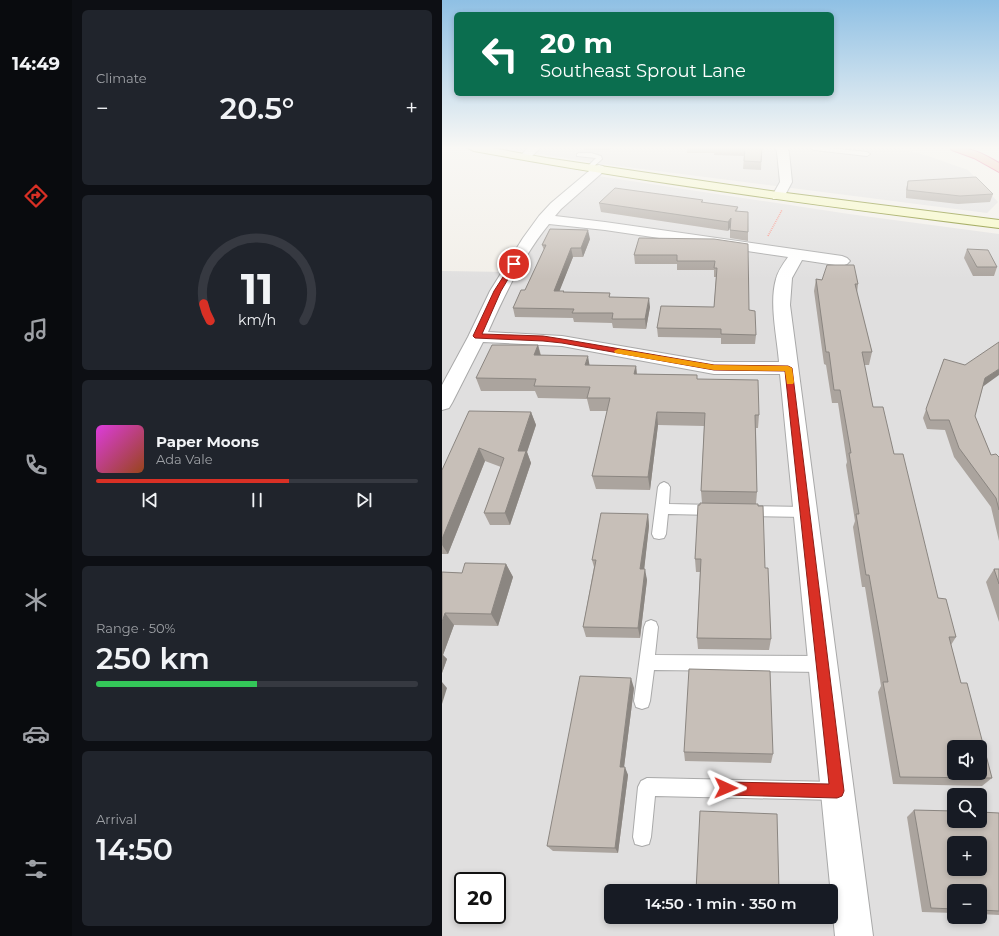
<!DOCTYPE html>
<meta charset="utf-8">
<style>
:root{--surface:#171b24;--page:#20242c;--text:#f1f3f6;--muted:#9ea1a6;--line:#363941;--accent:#d93025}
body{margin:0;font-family:Montserrat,sans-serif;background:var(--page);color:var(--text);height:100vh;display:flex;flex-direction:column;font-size:15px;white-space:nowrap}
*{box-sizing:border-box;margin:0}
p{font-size:13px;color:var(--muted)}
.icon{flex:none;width:22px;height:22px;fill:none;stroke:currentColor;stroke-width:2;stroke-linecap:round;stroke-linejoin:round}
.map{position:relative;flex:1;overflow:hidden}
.side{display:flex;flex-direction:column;gap:10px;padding:10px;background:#0d0f14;width:370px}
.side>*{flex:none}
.top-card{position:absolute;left:12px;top:12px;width:380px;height:84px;border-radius:6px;box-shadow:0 2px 6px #0003;background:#0b6e4f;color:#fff;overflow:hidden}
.fabs{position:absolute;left:505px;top:740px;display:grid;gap:8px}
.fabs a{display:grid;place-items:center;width:40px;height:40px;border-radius:6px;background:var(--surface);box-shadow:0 2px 6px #0003;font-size:20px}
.speed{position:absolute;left:12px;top:872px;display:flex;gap:8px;font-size:20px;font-weight:700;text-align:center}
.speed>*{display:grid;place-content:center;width:52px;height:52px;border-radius:50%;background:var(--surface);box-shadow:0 2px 6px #0003;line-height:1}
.speed .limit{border:2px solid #111;border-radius:6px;background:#fff;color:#111}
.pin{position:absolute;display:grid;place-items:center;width:34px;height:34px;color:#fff;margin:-17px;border:2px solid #fff;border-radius:50%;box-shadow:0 1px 4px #0007}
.me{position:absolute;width:44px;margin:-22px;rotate:91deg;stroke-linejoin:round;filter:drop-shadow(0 0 3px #0008)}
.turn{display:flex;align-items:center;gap:14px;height:84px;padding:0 20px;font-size:18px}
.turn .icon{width:52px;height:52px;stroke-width:2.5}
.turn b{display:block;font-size:28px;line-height:34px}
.big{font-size:30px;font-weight:600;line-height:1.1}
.side .tile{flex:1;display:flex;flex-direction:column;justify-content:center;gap:6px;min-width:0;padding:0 14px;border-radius:6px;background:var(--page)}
.side .dial{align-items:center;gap:0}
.dial svg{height:104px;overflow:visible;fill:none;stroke:var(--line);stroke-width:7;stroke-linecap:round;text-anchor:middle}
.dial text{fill:var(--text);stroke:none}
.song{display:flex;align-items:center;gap:12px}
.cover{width:48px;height:48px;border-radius:6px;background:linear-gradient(135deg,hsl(300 70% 55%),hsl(20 70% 35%))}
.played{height:4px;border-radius:2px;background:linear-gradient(90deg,var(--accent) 60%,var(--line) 60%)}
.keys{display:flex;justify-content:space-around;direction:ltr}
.heat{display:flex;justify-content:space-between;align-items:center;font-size:22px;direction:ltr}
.charge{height:6px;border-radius:3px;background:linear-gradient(90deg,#34c759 50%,var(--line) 0)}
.trip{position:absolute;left:162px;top:884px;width:234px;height:40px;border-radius:6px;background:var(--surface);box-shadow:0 2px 6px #0003;font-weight:600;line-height:40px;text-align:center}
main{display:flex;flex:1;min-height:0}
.dock{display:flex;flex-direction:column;width:72px;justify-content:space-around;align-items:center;background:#090b0e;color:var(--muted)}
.dock .icon{width:28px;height:28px}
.dock .on{color:var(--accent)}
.dock b{font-size:18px;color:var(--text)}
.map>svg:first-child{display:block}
.residential{fill:#e0dfdf;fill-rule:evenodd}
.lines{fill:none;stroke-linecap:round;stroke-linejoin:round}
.service-casing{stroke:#a9a9a9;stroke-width:2}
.minor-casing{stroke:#a9a9a9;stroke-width:2}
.secondary-casing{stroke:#707d05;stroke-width:2}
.trunk-casing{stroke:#dc2a67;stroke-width:2}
.path{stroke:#fa8072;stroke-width:1.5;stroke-dasharray:1 1;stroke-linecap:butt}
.service{fill:#fff;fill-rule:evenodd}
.minor{fill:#fff;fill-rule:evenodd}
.secondary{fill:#f7fabf;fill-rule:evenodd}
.trunk{fill:#f2b4a3;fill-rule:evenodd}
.wall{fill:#aba49e}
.shaded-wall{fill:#8b8681}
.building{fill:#c7bfb8;stroke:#8b8681;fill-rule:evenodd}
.route{fill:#d93025;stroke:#8d1f18}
.slow{fill:#f59e0b}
</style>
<main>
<nav class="dock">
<b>14:49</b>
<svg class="icon on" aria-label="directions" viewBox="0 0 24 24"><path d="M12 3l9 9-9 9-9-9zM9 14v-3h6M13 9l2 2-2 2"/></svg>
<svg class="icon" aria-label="music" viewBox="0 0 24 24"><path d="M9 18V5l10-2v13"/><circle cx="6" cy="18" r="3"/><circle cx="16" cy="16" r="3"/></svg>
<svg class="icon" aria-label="phone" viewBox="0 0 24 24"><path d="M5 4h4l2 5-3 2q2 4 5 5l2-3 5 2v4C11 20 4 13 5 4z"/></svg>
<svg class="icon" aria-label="climate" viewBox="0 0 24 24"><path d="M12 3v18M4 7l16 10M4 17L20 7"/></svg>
<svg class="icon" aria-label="car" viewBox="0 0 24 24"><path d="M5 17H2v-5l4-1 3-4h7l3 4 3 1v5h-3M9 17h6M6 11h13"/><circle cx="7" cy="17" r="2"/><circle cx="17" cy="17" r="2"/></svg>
<svg class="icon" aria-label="filters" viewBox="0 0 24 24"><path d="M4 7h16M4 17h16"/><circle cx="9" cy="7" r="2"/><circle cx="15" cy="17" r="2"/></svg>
</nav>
<section class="side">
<div class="tile"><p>Climate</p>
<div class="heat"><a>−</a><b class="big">20.5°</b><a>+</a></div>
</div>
<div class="tile dial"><svg viewBox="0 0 100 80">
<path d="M14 69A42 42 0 1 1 86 69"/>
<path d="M14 69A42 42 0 0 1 9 56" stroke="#d93025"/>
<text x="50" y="56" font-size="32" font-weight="700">11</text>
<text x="50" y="72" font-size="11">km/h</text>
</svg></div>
<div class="tile">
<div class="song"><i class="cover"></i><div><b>Paper Moons</b><p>Ada Vale</p></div></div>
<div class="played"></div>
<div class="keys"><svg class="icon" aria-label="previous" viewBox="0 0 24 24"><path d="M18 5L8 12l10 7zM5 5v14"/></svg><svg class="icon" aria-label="pause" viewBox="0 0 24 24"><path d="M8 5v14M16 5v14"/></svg><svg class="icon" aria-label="next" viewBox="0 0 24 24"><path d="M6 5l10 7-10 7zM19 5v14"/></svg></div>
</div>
<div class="tile"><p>Range · 50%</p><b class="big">250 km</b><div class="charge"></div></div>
<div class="tile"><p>Arrival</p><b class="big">14:50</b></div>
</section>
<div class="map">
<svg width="557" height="936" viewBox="0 0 557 936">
<rect width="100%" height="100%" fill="#f2efe9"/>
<!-- residential -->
<path class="residential" d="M 61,148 L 455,148 L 480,154 L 526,170 L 556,202 L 545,213 L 161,164 Z
M 156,176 L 407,214 L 557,234 L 557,936 L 0,936 L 0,271 L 74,272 L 93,239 L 120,206 ZM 512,747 L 538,747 L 538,773 L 512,773 ZM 512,795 L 538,795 L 538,821 L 512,821 ZM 512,843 L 538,843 L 538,869 L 512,869 ZM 21,881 L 55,881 L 55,915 L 21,915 ZM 169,891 L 389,891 L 389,917 L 169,917 ZM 512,891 L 538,891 L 538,917 L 512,917 Z"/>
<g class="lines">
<defs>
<path id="service" d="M 369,148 L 387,148 L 425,152 L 428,154 L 425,156 L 372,150 Z
M 137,153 L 149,153 L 159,156 L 160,159 L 150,168 L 146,168 L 146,166 L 154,158 L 135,156 L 135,154 Z
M 222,482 L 226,484 L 228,487 L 227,504 L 272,505 L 277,506 L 278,510 L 277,514 L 272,515 L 226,514 L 224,534 L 222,538 L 217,539 L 212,538 L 210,534 L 216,487 L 218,484 Z
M 307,506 L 363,507 L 368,508 L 369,512 L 368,516 L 363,517 L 307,516 L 302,515 L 301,511 L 302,507 Z
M 209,620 L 214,622 L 216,627 L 213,655 L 381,656 L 387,659 L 389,664 L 387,669 L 381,672 L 212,670 L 208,701 L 206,707 L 200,709 L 194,707 L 192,701 L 202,627 L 204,622 Z
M 205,778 L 395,782 L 401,785 L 404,791 L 401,797 L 395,800 L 213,796 L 209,837 L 207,844 L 200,846 L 193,844 L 191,837 L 196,787 L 199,781 Z"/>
<path id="minor" d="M 86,148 L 98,148 L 87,159 L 79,159 L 77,157 Z
M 333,148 L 345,148 L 347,152 L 350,182 L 341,199 L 331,199 L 330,196 L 338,182 L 335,152 Z
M 157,165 L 161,166 L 163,169 L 161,172 L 119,209 L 113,216 L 163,222 L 400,256 L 405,258 L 408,261 L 405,264 L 400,266 L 360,260 L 350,278 L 348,305 L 431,936 L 393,936 L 338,374 L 272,374 L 120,346 L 41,342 L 10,403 L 7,408 L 0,410 L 0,385 L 26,337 L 48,291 L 81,238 L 97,216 L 109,203 L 153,166 ZM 107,224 L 163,230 L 346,257 C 341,264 336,271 334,279 C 327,303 335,337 337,362 L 272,362 L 120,336 L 46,332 C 63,294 81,256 107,224 Z"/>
<path id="secondary" d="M 26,148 L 50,148 L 104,158 L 336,192 L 557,220 L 557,228 C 382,206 206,183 32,151 Z"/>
<path id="trunk" d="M 508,148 C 529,147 540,153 557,163 L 557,172 L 532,158 L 510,150 Z"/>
</defs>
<!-- service casing -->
<use href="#service" class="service-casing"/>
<!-- minor casing -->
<use href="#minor" class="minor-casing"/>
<!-- secondary casing -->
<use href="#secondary" class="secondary-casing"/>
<!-- trunk casing -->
<use href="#trunk" class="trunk-casing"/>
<!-- path -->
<path class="path" d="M 326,236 L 340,210"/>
<!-- service -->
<use href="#service" class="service"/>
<!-- minor -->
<use href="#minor" class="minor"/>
<!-- secondary -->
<use href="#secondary" class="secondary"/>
<!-- trunk -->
<use href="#trunk" class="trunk"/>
</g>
<!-- wall -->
<path class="wall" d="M 141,148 L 169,148 L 168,150 L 142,150 Z
M 245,148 L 320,148 L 319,170 L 301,169 L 302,156 L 272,155 L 272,153 L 245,153 Z
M 466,181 L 551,194 L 548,202 L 516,204 L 464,198 L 464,189 Z
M 261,200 L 261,203 L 296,207 L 295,211 L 306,232 L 306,241 L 288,238 L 288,227 L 286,231 L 159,212 L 157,203 Z
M 148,239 L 141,257 L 131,257 L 117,291 L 122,291 L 122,292 L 168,297 L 208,307 L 204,329 L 171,328 L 170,323 L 132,322 L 131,318 L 73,317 L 71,308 L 83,290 L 102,250 L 100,245 Z
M 272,239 L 307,310 L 314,335 L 313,344 L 279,344 L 279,338 L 216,337 L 215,328 L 272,307 L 274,277 L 272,277 L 272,270 L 235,270 L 235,264 L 193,264 L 192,255 Z
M 525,249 L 555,267 L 552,276 L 531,276 L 522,258 Z
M 374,279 L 380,280 L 416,284 L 415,293 L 430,352 L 427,365 L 422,365 L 431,407 L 452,454 L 496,598 L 514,637 L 509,645 L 519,683 L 550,778 L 540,786 L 451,784 L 436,692 L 439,686 L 423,587 L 420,587 L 411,527 L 413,521 L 404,465 L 405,462 L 396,403 L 390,403 L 384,365 L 382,364 L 372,291 Z
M 96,345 L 99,355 L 148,365 L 194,366 L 195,374 L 255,375 L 255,379 L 317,415 L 316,428 L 314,428 L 315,492 L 314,504 L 323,568 L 329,639 L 327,650 L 256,649 L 255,638 L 258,572 L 254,572 L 253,559 L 258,505 L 260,503 L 259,491 L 262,426 L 216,425 L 208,490 L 154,489 L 150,476 L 165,411 L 148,411 L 145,399 L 96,398 L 93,391 L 39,391 L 34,378 Z
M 502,359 L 541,386 L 533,416 L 549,455 L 557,457 L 557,541 L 549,507 L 512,457 L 503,430 L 485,429 L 481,418 Z
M 89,412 L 94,425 L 85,452 L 89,463 L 68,525 L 48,525 L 42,513 L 59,467 L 43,461 L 6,554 L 0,554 L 0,470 Z
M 206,514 L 207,526 L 202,569 L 205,580 L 198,638 L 144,637 L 141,627 L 152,567 L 150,560 Z
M 64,564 L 71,577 L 56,626 L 12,625 L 1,655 L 5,659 L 0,673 L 0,572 L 20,573 Z
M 552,569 L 557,569 L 557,622 L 544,582 Z
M 192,688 L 182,767 L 186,775 L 176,853 L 111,851 L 105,846 Z
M 242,752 L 331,754 L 329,763 L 243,761 Z
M 472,810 L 557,813 L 557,915 L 538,914 L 538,891 L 512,891 L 512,913 L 480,912 L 465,817 Z"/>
<!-- shaded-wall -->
<path class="shaded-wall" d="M 289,218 L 289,226 L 286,231 L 286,222 Z
M 146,230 L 148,239 L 141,257 L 139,248 Z
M 129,248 L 131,257 L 114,300 L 112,291 Z
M 207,298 L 208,307 L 204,329 L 203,319 Z
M 96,345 L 99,358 L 92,355 Z
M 146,356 L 148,368 L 143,365 Z
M 194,366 L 195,378 L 192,374 Z
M 557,369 L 557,375 L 539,388 L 543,378 Z
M 89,412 L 94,425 L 85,452 L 89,463 L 68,525 L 63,513 L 76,451 Z
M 215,412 L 216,425 L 208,490 L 206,477 Z
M 37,448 L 43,461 L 6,554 L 0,545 L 0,539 Z
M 206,514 L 207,526 L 201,580 L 198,569 Z
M 64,564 L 71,577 L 56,626 L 49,614 Z
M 203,569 L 205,580 L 198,638 L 196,628 Z
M 3,613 L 12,625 L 1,655 L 5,659 L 0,673 L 0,622 Z
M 189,678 L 192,688 L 181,775 L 178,767 Z
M 0,682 L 5,688 L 0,704 Z
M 183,767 L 186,775 L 176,853 L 173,848 Z"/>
<!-- building -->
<path class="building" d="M 272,148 L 320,148 L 319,162 L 302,161 L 303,148 Z
M 534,177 L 551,194 L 518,196 L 465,190 L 466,181 Z
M 173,188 L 261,200 L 259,202 L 296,207 L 293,211 L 306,212 L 306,232 L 288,230 L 289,218 L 286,222 L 157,203 Z
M 108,229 L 146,230 L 139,248 L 129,248 L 112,291 L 122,291 L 121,292 L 168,293 L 167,297 L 207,298 L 203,319 L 170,319 L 171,313 L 130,313 L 132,309 L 71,308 L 79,290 L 83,290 L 104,245 L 100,245 Z
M 197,238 L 272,239 L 306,244 L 307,310 L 313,311 L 314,335 L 279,334 L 279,329 L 215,328 L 219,306 L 272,307 L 275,268 L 272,268 L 273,261 L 235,261 L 235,255 L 192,255 Z
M 525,249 L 546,250 L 555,267 L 535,267 Z
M 385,265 L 412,265 L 416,284 L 413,284 L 430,352 L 420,352 L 431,407 L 441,407 L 452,454 L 461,454 L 496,598 L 504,599 L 514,637 L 507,637 L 519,683 L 525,683 L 550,778 L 458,777 L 441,682 L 446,682 L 427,575 L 424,575 L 414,514 L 417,514 L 407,453 L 409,453 L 398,390 L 392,390 L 387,352 L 384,352 L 374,279 L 380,280 ZM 512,747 L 538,747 L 538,773 L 512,773 Z
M 557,342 L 557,369 L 543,378 L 533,416 L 549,455 L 554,454 L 557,457 L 557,510 L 554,498 L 517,448 L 507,420 L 488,420 L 484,409 L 502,359 L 523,365 Z
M 50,345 L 96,345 L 92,355 L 146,356 L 143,365 L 194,366 L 192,374 L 255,375 L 255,379 L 316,380 L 317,415 L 313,415 L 315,492 L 259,491 L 263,413 L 215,412 L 206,477 L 150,476 L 168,398 L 145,398 L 148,387 L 92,386 L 94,379 L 34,378 Z
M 27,411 L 89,412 L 76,451 L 84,451 L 63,513 L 42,513 L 62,458 L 37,448 L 0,539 L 0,470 Z
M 258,503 L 316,504 L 316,506 L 321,506 L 323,568 L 326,568 L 329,639 L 255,638 L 259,559 L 253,559 L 256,505 L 258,505 Z
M 159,513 L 206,514 L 198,569 L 203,569 L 196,628 L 141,627 L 154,560 L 150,560 Z
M 23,563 L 64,564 L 49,614 L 3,613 L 0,622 L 0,572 L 20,573 Z
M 552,569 L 557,569 L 557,584 Z
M 247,669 L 328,671 L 331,754 L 242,752 Z
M 138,676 L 189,678 L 178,767 L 183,767 L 173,848 L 105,846 Z
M 472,810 L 512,811 L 512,821 L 538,821 L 538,812 L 557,813 L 557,911 L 538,910 L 538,891 L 512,891 L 512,909 L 489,908 ZM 512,843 L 538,843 L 538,869 L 512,869 Z
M 258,811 L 335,814 L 337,891 L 254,891 Z"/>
<!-- sky -->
<linearGradient id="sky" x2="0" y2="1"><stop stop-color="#8fc0e4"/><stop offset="0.53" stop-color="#f9f8f5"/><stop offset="1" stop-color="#f9f8f5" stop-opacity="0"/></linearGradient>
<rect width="557" height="279" fill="url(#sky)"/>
<!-- route -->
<path class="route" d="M 70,263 L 75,264 L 59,291 L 40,334 L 101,336 L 120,339 L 272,365 L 346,366 L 350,368 L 402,791 L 400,796 L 395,798 L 284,795 L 279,793 L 277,788 L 279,784 L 284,782 L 387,784 L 343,371 L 272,370 L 120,343 L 101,341 L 33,338 L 31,336 L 52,291 Z"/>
<!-- slow -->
<path class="slow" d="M 176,349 L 272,365 L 346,366 L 350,368 L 352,382 L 351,384 L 345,384 L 343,371 L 272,370 L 173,353 L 172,351 Z"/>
</svg>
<div class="fabs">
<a><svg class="icon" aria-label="sound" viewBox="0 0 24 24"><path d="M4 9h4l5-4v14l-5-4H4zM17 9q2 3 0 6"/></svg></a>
<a><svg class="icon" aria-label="search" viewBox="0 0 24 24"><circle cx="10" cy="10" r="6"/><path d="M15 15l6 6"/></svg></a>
<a>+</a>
<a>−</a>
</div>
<div class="speed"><div class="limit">20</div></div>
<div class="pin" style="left:72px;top:264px;background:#d93025"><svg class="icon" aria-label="arrive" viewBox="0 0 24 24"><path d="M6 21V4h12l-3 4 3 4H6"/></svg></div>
<svg class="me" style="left:284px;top:788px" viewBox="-20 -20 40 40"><path d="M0-17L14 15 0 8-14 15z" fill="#d93025" stroke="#fff" stroke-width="4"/></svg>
<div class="trip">14:50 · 1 min · 350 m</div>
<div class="top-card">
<div class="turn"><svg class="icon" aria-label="left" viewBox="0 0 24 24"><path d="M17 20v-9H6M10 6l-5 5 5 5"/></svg><div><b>20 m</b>Southeast Sprout Lane</div></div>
</div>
</div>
</main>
